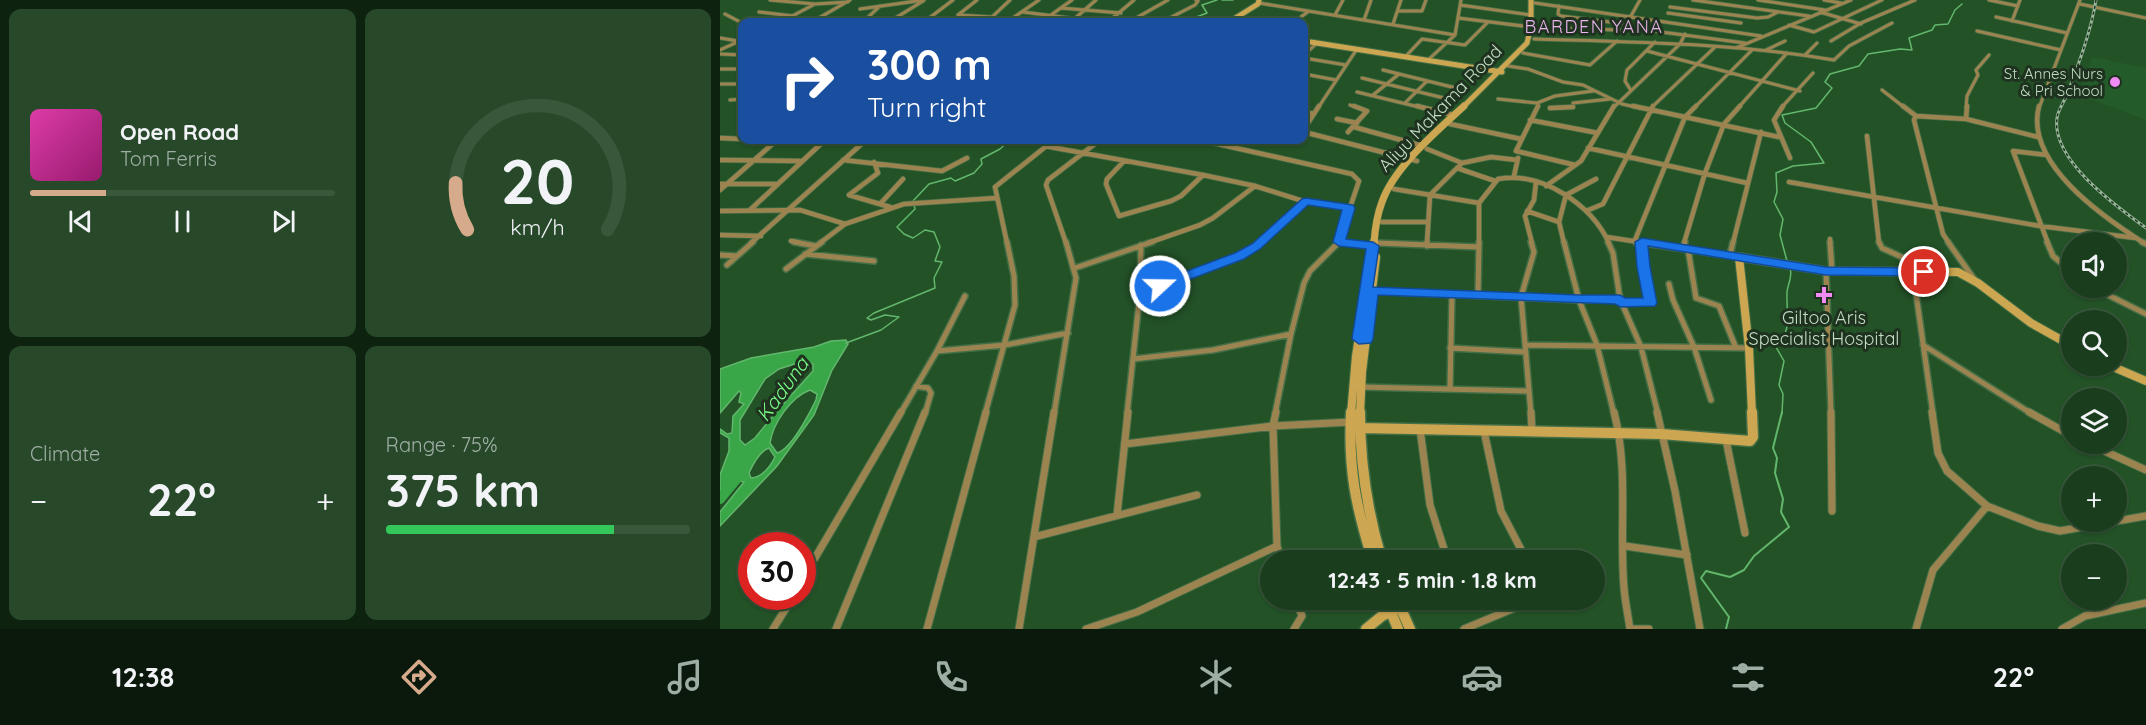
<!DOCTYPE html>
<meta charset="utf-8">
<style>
:root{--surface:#1a3e1d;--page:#27492a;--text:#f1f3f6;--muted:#9faea4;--line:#38573b;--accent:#d6ab8b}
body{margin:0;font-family:Quicksand,sans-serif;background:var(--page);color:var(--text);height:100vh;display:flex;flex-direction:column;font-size:22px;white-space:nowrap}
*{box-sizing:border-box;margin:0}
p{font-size:20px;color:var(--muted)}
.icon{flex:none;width:33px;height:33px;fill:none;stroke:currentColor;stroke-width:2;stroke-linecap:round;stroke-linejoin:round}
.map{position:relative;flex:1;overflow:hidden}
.panel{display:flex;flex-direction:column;gap:9px;padding:9px;background:#0e2210;width:720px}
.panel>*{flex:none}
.banner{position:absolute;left:18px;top:18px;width:570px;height:126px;border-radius:12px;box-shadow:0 2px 4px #0004,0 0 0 2px var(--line);background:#1a4fa0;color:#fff;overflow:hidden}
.controls{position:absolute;left:1341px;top:232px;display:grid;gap:12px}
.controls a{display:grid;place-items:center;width:66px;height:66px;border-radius:50%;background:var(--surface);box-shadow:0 2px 4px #0004,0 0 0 2px var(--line);font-size:30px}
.speed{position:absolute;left:18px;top:532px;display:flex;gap:12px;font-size:30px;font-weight:700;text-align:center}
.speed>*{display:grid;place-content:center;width:78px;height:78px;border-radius:50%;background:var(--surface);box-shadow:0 2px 4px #0004,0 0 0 2px var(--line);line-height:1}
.speed .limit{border:9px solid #d22;background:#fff;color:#111}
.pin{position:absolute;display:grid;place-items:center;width:51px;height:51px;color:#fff;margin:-26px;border:3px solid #fff;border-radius:50%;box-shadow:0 2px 6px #0007}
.me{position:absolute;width:66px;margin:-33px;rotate:69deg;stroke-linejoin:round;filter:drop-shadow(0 0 4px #0008)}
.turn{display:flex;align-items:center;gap:21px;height:126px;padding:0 30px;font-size:27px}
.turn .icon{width:78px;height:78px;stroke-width:2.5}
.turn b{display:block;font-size:42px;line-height:51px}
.big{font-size:45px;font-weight:700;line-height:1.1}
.panel .widget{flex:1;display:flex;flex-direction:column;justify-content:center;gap:9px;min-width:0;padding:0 21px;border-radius:12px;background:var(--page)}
.panel .dial{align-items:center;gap:0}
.dial svg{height:156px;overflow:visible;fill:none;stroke:var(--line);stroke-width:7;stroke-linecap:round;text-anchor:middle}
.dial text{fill:var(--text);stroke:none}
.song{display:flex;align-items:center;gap:18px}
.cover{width:72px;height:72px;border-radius:9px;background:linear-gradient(135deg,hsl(320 70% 55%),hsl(320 70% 35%))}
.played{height:6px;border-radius:3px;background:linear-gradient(90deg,var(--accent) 25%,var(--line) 25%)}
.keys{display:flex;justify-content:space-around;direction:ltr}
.heat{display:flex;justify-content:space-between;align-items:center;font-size:33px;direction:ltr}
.charge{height:9px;border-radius:4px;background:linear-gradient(90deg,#34c759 75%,var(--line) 0)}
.panel .tiles{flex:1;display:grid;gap:9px;grid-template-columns:repeat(2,1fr)}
.trip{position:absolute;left:540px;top:550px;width:345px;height:60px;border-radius:30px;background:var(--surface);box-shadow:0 2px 4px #0004,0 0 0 2px var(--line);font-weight:700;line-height:60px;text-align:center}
.tabs{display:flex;height:96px;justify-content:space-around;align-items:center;background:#0a190c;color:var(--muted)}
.tabs .icon{width:42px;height:42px}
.tabs .active{color:var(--accent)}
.tabs b{font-size:27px;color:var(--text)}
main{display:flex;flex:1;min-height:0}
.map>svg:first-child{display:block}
.built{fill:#245b2a}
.water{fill:#39a747;stroke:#62b76c;stroke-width:1.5;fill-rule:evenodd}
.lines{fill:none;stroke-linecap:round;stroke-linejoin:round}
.stream-far1{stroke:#62b76c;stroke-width:1.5}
.stream{stroke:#62b76c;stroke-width:2}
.river{stroke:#39a747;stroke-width:10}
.street-far3-casing{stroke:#436e46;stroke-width:4.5}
.street-far2-casing{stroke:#436e46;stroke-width:6}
.street-far1-casing{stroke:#436e46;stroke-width:8}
.street-casing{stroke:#436e46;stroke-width:9}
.secondary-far3-casing{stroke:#436e46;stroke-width:7}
.secondary-far2-casing{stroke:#436e46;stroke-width:8}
.secondary-far1-casing{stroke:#436e46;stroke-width:10}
.secondary-casing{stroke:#436e46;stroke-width:13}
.street-far3{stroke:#9c8451;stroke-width:3}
.street-far2{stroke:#9c8451;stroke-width:4.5}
.street-far1{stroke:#9c8451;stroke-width:5}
.street{stroke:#9c8451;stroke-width:7}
.secondary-far3{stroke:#cca650;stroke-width:5}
.secondary-far2{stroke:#cca650;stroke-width:7}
.secondary-far1{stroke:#cca650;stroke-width:8}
.secondary{stroke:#cca650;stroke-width:10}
.rail-casing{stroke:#97b699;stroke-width:3}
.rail{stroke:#1e321f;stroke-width:1.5;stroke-dasharray:3;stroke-linecap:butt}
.route{fill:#1a73e8;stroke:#114b97;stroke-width:1.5}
.poi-dot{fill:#f08bf5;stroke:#1e321f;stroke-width:2}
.labels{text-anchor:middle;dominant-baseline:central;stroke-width:6;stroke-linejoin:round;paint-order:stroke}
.far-poi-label{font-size:15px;fill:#c3ddc4;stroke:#1e321f;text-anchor:end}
.far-quarter-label{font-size:18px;letter-spacing:1.5px;fill:#ecb4ee;stroke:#1e321f}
.street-label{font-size:18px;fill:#c3ddc4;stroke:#1e321f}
.poi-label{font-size:18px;fill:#c3ddc4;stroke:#1e321f}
.water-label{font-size:20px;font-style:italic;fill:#7afc86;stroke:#1e321f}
</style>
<main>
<section class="panel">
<div class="tiles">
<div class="widget">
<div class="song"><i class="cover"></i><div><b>Open Road</b><p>Tom Ferris</p></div></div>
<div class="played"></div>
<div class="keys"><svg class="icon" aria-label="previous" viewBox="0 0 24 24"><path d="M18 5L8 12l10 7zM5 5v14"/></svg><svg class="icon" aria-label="pause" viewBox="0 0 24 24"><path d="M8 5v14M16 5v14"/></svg><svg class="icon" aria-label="next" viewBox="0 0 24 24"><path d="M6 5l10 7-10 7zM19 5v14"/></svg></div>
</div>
<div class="widget dial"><svg viewBox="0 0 100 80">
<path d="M14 69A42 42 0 1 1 86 69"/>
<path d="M14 69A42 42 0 0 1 8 45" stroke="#d6ab8b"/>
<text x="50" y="56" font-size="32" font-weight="700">20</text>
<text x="50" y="72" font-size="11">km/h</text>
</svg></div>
<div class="widget"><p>Climate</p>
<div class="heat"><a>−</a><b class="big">22°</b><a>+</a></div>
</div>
<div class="widget"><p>Range · 75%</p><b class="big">375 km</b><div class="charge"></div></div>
</div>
</section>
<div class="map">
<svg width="1426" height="629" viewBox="0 0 1426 629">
<rect width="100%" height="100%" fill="#235227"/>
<!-- built -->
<path class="built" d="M 1372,57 L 1426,68 L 1426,120 L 1360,95 Z"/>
<!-- water -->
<path class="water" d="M 126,340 L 128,344 L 112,370 L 94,415 L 57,466 L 0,526 L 0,512 L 24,482 L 19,481 L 11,485 L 0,498 L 0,475 L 9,451 L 9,438 L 0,433 L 0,429 L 7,434 L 12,433 L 13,416 L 24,404 L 19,402 L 21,393 L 19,391 L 0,413 L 0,369 L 31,358 L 94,347 L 111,341 ZM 84,361 L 93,364 L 93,371 L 56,412 L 35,438 L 25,445 L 20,440 L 20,420 L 45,379 L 59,369 ZM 90,390 L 97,394 L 96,400 C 89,414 72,449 57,453 L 50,443 C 53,423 71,397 90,390 ZM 49,448 L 55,457 C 50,467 42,477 31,478 L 29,473 C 33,464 40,451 49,448 Z"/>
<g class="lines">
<!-- stream-far1 -->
<path class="stream-far1" d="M 502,0 L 513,0
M 463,22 L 487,13 L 482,5 L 497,0
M 193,201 L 209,184 L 231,178 L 235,181 L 254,173 L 262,164 L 261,159 L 280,149 L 290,140
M 1067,261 L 1060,235 L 1063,219 L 1054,202 L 1057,192 L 1056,173 L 1073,166 L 1104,163 L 1091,142 L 1065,123 L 1062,115 L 1096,108 L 1112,88 L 1105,82 L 1110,74 L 1139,66 L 1148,54 L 1180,49 L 1192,50 L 1189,38 L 1212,30 L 1215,25 L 1228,24 L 1235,10 L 1242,4
M 126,343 L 161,330 L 179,317 L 165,315 L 151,320 L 147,318 L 154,313 L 215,288 L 214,278 L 222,262 L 215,261 L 220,247 L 214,232 L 205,230 L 193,238 L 184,234 L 177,227 L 195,209 L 194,205
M 1062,414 L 1063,394 L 1059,385 L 1064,361 L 1056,347 C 1073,330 1066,313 1067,292 C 1068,283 1073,276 1070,268"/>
<!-- stream -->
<path class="stream" d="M 1006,629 L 1009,617 L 981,578 L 986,571 L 1010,577 L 1024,570 L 1034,556 L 1069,527 L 1061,512 L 1063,499 L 1055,473 L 1057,458 L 1053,448 L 1062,412"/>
<!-- river -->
<path class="river" d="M 0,499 L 19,476"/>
<defs>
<path id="street-far3" d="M 50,0 L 95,4 L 128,2
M 973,0 L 1089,16
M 1038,0 L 1105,10
M 1104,0 L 1121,3
M 1269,0 L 1298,6
M 539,3 L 735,35
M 815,3 L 1041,36
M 1360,4 L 1426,18
M 740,5 L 811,15
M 839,6 L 838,14 L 841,16 L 907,24
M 950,7 L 1037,18 L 1048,17 L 1058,12
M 341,8 L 401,13
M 140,9 L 204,0
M 678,11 L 702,11 L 706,0
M 39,12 L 73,16
M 303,12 L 381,22
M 1100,12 L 1141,24
M 948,13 L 1021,23
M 5,14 L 22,23
M 238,15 L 272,17 L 290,0
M 238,15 L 257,0
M 615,15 L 623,0
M 1276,17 L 1347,33
M 738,18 L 811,27
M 147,20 L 172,20
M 353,20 L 376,0
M 644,20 L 651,0
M 1292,21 L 1300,0
M 61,22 L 93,5
M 92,22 L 130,0
M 143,22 L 160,6
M 169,22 L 203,1
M 204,22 L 233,0
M 254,22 L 262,17
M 287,22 L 319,0
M 321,22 L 352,0
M 388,22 L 414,0
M 409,22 L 448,0
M 442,22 L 475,5 L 478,1 L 476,0
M 574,22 L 589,11
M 673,24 L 681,0
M 1069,25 L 1094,32 L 1162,0
M 815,28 L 903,30 L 920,0
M 926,30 L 1025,43
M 1257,31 L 1341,50
M 0,38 L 18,41
M 814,39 C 914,42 1015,43 1114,60 L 1129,46 L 1172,23
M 1111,41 L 1141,23 L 1195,0
M 1016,48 L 1131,0
M 0,50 L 22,40
M 1046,50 L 1065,41
M 927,51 L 1080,91
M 803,53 L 870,65 L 897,41
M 0,54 L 22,55
M 584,55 L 597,43
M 1085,55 L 1097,43
M 685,57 L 702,39 L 745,45 L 768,22
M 584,58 L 626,65
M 708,60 L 735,35 L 741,0
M 788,66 L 808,69 L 843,82 L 863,85 L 902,104 L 920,108
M 0,69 L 22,69
M 663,70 L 736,88
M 584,74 L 616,80
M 642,78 L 728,99
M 0,84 L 22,84
M 910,89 L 905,81 L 907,70 L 935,42
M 1162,90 L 1185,108
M 637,92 L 703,108
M 653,95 L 679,74
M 778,99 L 817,103 L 835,96 L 873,91
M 10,100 L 22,99
M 685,103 L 707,81
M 853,103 L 890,99
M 630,105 L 638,108
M 598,108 L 637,49
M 835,108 L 853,107
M 893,108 L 960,44 L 965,34
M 931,108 L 995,47
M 974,108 L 1032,50
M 1018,108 L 1067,53
M 1061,108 L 1093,73
M 1246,108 L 1247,96 L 1258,75 L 1256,70 L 1269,55
M 1319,108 L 1360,0"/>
<path id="street-far2" d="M 697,106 L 733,115
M 818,106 L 796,151 L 855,165
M 913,106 L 1059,137
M 1063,106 L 1054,120 L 1070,158
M 1183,106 L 1196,116 L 1246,119 L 1318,137
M 1319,106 C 1304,163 1383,217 1424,243
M 830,108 L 853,107
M 584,112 L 594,114
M 1196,116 L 1194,120 L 1223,234 L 1229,243
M 617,119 L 637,123
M 1246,119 L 1247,106
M 810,120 L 878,133
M 730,124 L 801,139
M 634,127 L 703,146
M 584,129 L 599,106
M 584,132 L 697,161
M 628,132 L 647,111 L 634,106
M 1147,136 L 1159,243
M 0,138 L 22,139
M 48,140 L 78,140
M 480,140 L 632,174 L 639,181 L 618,243
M 144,141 L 198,141
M 325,146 L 483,175 L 535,186 L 586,202 L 629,208
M 868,148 L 1027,183
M 707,149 L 742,163 L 771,157 L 797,160
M 1327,155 L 1293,151 L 1328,243
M 0,160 L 80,161
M 123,160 L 222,171 L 247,158
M 404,161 L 387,179 L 386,184 L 399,216 L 451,201 L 461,196 L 483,175
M 154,162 L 158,173 L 129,195 L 170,207
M 737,168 L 775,181
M 794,176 L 798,158
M 1069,182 L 1320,226 L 1416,238
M 0,184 L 56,184
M 826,186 L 861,161 L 894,106
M 674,189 L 759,203
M 0,190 L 57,140
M 160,204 L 183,179
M 30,210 L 105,140
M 0,211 L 80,210 L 125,224 L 184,204 L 277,198
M 807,211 L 839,222
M 866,211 L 883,204 L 933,106
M 662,222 L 708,222
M 0,235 L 41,236
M 886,237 L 926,243
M 1110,239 L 1110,243
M 915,240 L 965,117 L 976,106
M 71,241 L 81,243
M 619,242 L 628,243
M 31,243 L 146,140
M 100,243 L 125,224
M 287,243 L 275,187 L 334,140
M 346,243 L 326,185 L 328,180 L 380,140
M 428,243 L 480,225 L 493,218 L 535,186
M 540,243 L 586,202
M 707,243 L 710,195 L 742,163
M 759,243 L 759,203 L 778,179 C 821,171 871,204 889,243
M 812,243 L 805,216 L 814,200 L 816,182
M 844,243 L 839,222 L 846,195 L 876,179
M 964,243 L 985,173 L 1004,124 L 1020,106
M 1013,243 L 1041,132"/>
<path id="street-far1" d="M 74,242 L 96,246
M 619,242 L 653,246
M 844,242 L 859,300 L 877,345 L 894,414
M 888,242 L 893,253 L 900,299 L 921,347 L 938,414
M 916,242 L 1019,257
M 1110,242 L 1112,271
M 1159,242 L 1162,248 L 1210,270
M 1228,242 L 1254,279
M 1327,242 L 1333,256 L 1352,272
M 1422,242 L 1426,244
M 658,243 L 759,247
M 707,246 L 707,242
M 963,248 L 965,242
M 968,249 L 976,298 L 999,306 L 1016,348
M 85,254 L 154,261
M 0,255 L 17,256
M 1010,255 L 1013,242
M 7,265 L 33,242
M 355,268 L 432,242
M 66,269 L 102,242
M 1106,271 L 1111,414
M 1193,272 L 1213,414
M 949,284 L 953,300 L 974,347 L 991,400
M 1374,288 L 1426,314
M 652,291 L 859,300 L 900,299
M 420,293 L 519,256 L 542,242
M 758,294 L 759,242
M 901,303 L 931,301 L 923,267 L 922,242
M 806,345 L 1029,348
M 1203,345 L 1312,414
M 730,348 L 806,352
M 217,351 L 285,345 L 348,333
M 413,359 L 493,350 L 571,334
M 196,386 L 208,388 L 211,393 L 205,414
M 640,387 L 808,391
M 730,389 L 732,294
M 180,414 L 217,351 L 245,296
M 265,414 L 295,305 L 294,276 L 287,242
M 334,414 L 356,278 L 346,242
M 407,414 L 420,293 L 421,245
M 555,414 L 571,334 L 584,283 L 590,271 L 619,242
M 811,414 L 801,297 L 814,252 L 811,242"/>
<path id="street" d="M 556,412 L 553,426 L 557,546 L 562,561
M 811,412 L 812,430
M 894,412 C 909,470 899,529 904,588 C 905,601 908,615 910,629
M 937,412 L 955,491 L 980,629
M 1111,412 L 1112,511
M 1212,412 L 1218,453 L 1227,471 L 1267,506 L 1318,526 L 1340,531 L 1426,516
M 1309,412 L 1352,436
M 700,429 L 710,505 L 724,549
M 764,431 L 781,511 L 807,561
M 1006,440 L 1025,533
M 405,444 L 553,426 L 631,422
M 1369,444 L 1426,470
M 397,515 L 408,412
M 314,537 L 477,495
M 905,546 L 967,555
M 82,580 L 181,412
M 53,629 L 73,597
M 116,629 L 205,412
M 207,629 L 266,412
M 299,629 L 334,412
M 366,629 L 417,612 L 557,546
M 574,629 L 582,616 L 576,600
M 744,629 L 814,600
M 910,629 L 929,629
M 1196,629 L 1213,570 L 1267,506
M 1342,629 L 1365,616 L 1426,603"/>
<path id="secondary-far3" d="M 509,22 L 538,4 L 539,0
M 584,41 L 782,72
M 742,108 L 807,43 L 811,27 L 811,0"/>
<path id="secondary-far2" d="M 654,243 C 655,229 657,215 662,202 C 674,167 717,131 744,106"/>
<path id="secondary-far1" d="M 1391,366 L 1426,381
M 631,414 L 636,356 L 654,242
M 640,414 L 642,372 L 656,257
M 1032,414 L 1029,348 L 1019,257 L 1106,271 L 1238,272 L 1258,283 L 1311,323 L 1352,346"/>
<path id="secondary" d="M 631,412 C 628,470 636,507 653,561
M 640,412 C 640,464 647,511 662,561
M 639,428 L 941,434 L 1030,441 L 1033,437 L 1032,412
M 666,600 L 678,629
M 677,600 L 690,629
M 646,629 L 662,616 L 679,607"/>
</defs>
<!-- street-far3 casing -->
<use href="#street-far3" class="street-far3-casing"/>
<!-- street-far2 casing -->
<use href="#street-far2" class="street-far2-casing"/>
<!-- street-far1 casing -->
<use href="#street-far1" class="street-far1-casing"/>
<!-- street casing -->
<use href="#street" class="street-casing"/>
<!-- secondary-far3 casing -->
<use href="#secondary-far3" class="secondary-far3-casing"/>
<!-- secondary-far2 casing -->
<use href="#secondary-far2" class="secondary-far2-casing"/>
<!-- secondary-far1 casing -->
<use href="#secondary-far1" class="secondary-far1-casing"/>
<!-- secondary casing -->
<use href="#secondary" class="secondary-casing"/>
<!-- street-far3 -->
<use href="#street-far3" class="street-far3"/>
<!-- street-far2 -->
<use href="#street-far2" class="street-far2"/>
<!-- street-far1 -->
<use href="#street-far1" class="street-far1"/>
<!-- street -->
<use href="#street" class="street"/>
<!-- secondary-far3 -->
<use href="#secondary-far3" class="secondary-far3"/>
<!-- secondary-far2 -->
<use href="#secondary-far2" class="secondary-far2"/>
<!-- secondary-far1 -->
<use href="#secondary-far1" class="secondary-far1"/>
<!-- secondary -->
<use href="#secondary" class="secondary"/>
<defs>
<path id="rail" d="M 1376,0 C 1371,31 1359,63 1348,92 C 1345,101 1338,109 1337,118 C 1331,160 1396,206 1426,228"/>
</defs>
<!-- rail casing -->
<use href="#rail" class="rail-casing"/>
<!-- rail -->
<use href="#rail" class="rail"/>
</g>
<!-- route -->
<path class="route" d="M 586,198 L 633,205 L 635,208 L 626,239 L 653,242 L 659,246 L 653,287 L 859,295 L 900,295 L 905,298 L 923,298 L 917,267 L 915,242 L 922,238 L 1106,267 L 1204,268 L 1210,272 L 1204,276 L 1106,275 L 928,246 L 930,267 L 937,303 L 935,306 L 901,307 L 895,304 L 658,295 L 653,339 L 651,343 L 639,344 L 632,339 L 646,249 L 619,246 L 613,242 L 622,210 L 588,205 L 540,249 L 524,259 L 444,289 L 435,289 L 433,286 L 435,283 L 515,253 L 532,244 L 582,199 Z"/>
<!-- markers -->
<g class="poi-dot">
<circle cx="1395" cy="82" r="6"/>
<path d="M1101 286h6v6h6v6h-6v6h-6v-6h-6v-6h6z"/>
</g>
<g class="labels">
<!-- far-poi labels -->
<g class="far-poi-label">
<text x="1383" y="73">St. Annes Nurs<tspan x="1383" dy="17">&amp; Pri School</tspan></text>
</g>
<!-- far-quarter labels -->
<g class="far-quarter-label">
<text x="874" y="26">BARDEN YANA</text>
</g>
<!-- street labels -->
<g class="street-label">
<text transform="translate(720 108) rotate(-46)">Aliyu Makama Road</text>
</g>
<!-- poi labels -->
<g class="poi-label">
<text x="1104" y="317">Giltoo Aris<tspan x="1104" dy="21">Specialist Hospital</tspan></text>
</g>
<!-- water labels -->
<g class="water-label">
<text transform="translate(62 389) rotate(-54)">Kaduna</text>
</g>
</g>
</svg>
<div class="controls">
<a><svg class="icon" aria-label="sound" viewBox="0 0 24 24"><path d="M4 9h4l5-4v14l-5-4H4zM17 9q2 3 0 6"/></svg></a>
<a><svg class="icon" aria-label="search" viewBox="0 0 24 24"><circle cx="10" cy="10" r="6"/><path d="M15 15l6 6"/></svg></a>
<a><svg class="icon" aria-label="layers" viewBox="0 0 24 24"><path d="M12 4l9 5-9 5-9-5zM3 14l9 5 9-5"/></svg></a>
<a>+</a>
<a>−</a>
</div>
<div class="speed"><div class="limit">30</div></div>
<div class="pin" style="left:1204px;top:272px;background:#d93025"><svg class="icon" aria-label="arrive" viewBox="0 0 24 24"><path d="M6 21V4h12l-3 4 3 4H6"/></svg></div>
<svg class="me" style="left:440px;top:286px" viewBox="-20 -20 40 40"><circle r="17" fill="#1a73e8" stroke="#fff" stroke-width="3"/><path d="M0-11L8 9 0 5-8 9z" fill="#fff"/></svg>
<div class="trip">12:43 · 5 min · 1.8 km</div>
<div class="banner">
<div class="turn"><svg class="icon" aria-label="right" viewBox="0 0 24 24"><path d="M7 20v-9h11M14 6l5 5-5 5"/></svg><div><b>300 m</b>Turn right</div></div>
</div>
</div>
</main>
<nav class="tabs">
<b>12:38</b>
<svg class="icon active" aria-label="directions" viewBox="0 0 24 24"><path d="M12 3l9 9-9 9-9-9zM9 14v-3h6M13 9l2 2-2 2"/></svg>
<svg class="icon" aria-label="music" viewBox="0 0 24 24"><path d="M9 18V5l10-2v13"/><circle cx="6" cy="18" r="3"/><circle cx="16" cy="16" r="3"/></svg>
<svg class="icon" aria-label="phone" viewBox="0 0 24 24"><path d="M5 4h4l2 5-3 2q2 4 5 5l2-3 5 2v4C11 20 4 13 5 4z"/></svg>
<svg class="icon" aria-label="climate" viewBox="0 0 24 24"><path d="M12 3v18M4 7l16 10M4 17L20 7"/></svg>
<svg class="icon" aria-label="car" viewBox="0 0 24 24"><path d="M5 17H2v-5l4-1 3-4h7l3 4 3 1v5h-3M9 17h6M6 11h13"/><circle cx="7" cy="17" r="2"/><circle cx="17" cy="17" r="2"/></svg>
<svg class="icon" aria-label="filters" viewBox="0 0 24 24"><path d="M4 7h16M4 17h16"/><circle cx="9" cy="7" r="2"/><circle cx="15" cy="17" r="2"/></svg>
<b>22°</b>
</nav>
